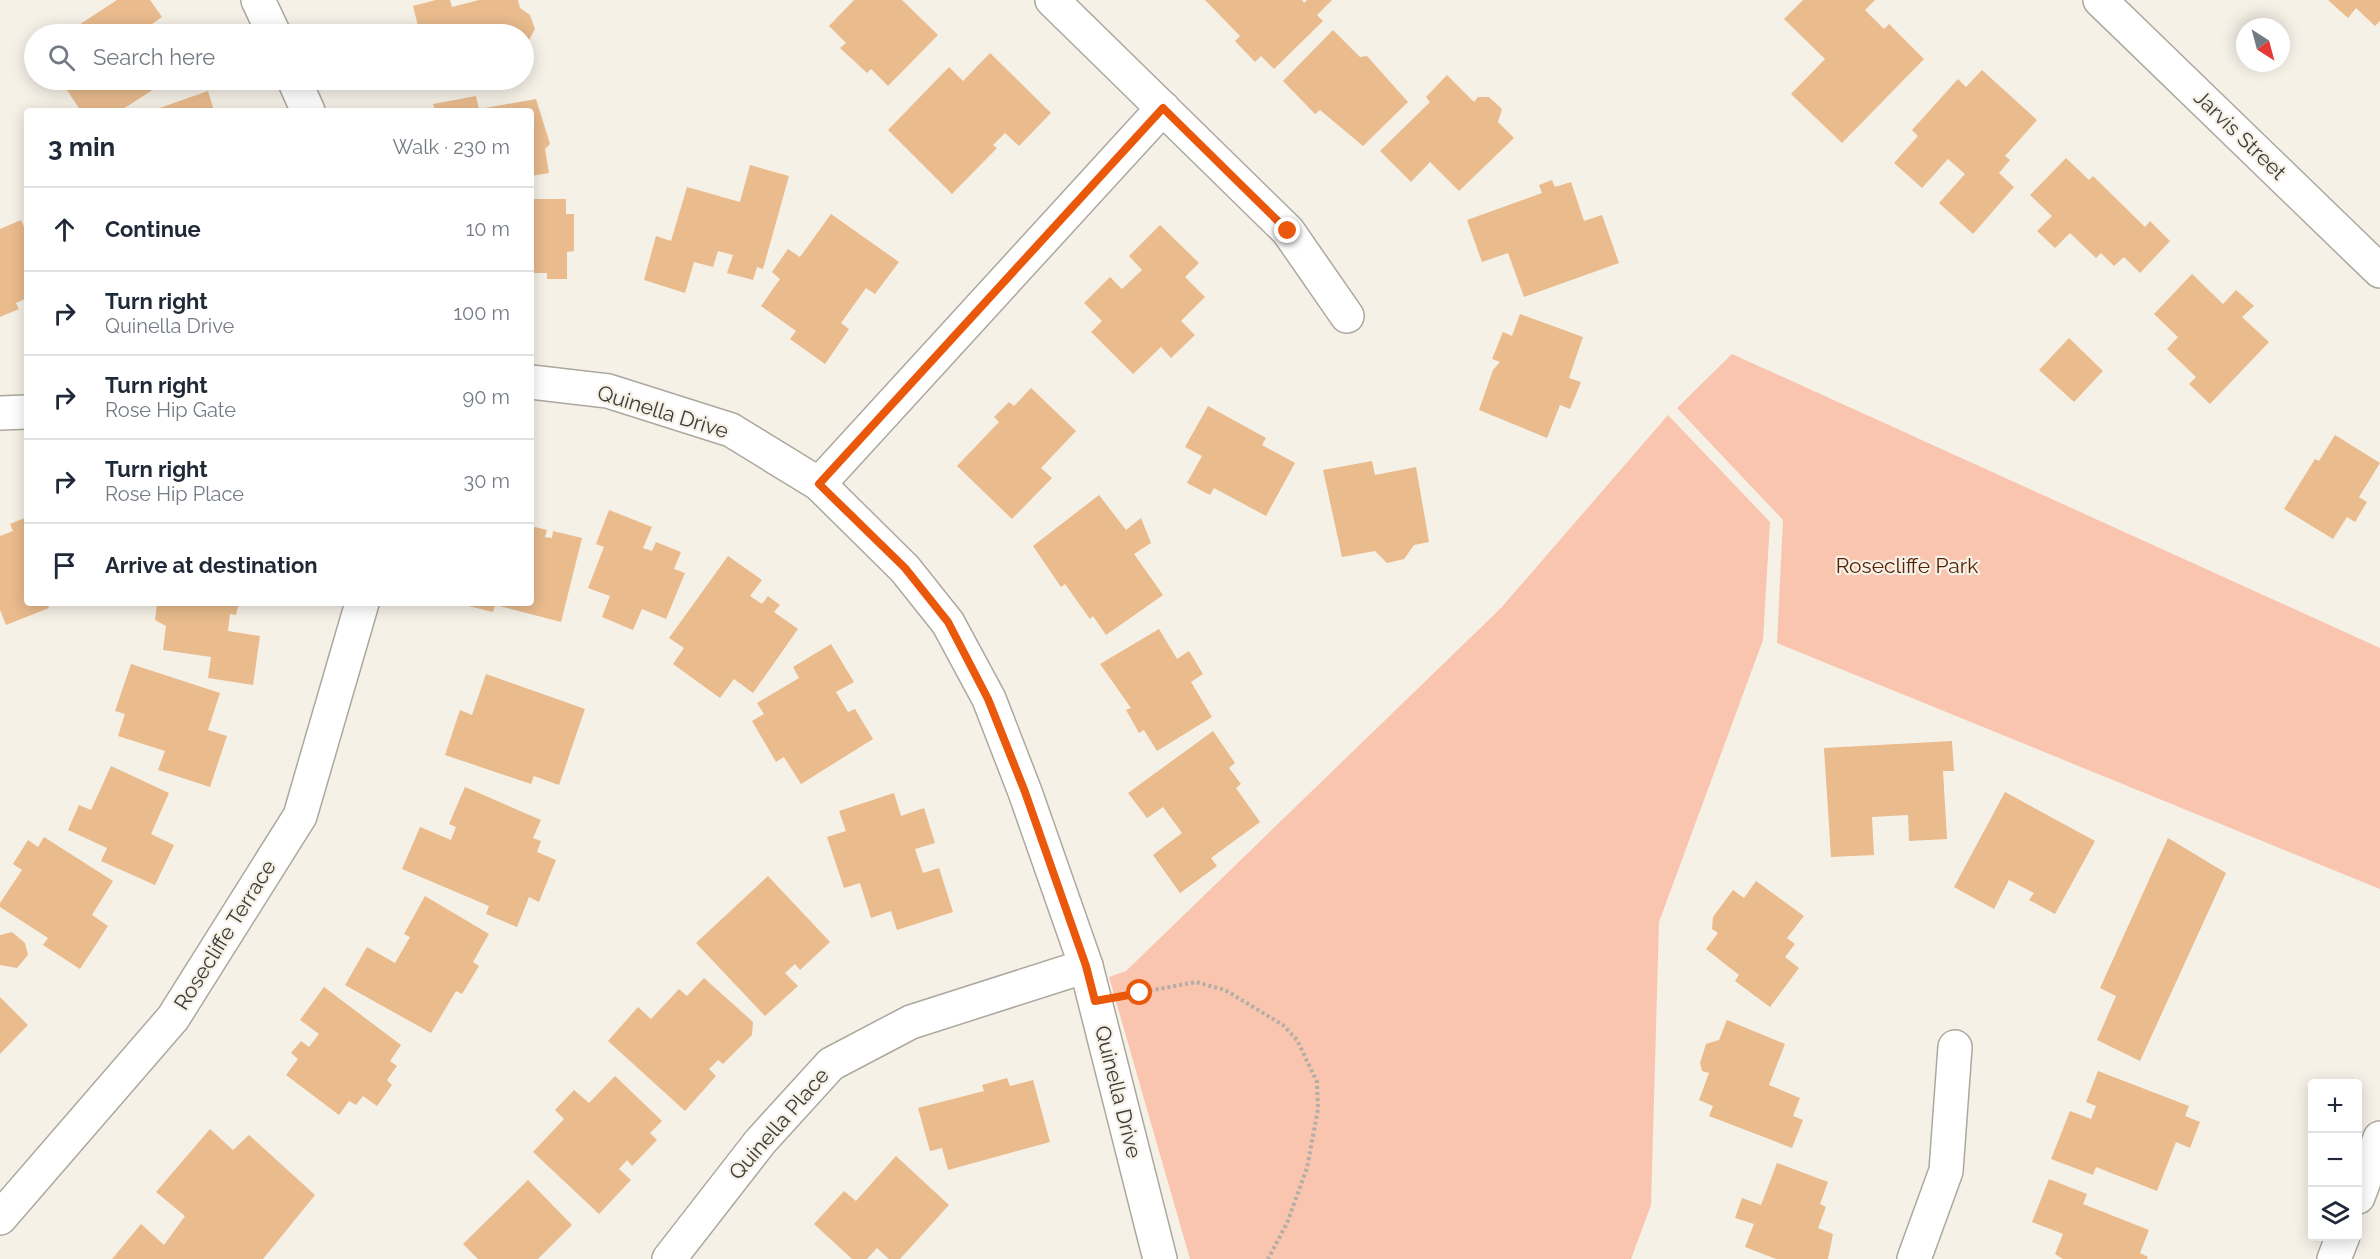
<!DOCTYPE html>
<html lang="en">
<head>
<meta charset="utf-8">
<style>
  body { margin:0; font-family:Raleway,sans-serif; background:#f6f6f7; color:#1f2937 }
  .controls { position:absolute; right:18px; bottom:18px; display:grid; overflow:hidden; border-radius:6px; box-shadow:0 3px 15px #0003 }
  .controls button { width:54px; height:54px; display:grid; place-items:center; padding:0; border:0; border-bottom:2px solid #e0e1e3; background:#fff; color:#1f2937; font:30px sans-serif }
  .compass { position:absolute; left:2236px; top:18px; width:54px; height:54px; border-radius:50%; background:#fff; box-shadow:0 3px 15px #0003; rotate:144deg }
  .stop { position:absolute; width:18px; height:18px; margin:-14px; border:4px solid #ea580c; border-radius:50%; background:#fff }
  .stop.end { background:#ea580c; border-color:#fff; box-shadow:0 2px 6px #0008 }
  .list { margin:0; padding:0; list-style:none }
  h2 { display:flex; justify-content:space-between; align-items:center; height:78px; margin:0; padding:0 24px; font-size:26px }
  h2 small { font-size:20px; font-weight:400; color:#747a83 }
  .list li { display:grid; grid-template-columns:39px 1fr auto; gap:18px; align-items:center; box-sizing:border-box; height:84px; padding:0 24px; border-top:2px solid #e0e1e3 }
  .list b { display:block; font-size:22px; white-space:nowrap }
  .list p { margin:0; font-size:20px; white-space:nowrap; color:#747a83 }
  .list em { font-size:20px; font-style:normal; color:#747a83 }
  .icon { flex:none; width:33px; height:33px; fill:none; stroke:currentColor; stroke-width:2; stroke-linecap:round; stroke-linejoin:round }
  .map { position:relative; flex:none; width:2380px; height:1259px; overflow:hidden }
  .search { position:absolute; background:#fff; box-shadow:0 3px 15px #0003; left:24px; top:24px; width:510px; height:66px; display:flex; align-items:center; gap:15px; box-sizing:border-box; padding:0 21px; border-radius:33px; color:#747a83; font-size:22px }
  .panel { position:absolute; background:#fff; box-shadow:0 3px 15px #0003; left:24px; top:108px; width:510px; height:498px; border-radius:6px }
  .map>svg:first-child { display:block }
  .green { fill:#f9c5ae }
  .building { fill:#e9bb8d }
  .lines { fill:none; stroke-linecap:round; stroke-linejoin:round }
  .street-casing { stroke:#aca89e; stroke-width:36 }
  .secondary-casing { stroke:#aca89e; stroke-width:36 }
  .path { stroke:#b2aea6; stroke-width:4; stroke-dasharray:3 3; stroke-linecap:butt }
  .street { stroke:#fff; stroke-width:33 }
  .secondary { stroke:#fff; stroke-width:33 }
  .route { stroke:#ea580c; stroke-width:8 }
  .labels { text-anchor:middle; stroke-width:4.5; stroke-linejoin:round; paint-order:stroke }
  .street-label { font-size:21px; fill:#3e3c38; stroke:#f6f1e7 }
  .park-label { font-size:21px; fill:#572204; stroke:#f6f1e7 }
</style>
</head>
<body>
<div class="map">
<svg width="2380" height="1259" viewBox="0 0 2380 1259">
  <rect width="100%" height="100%" fill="#f6f1e7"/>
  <path class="green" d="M1732,354L2380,648V889L1777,643L1783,520L1677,408Z
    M1668,415L1770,522L1763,640L1659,922L1651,1205L1631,1259H1190L1109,977L1126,971L1501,608Z"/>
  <path class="building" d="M117,0H150L162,17L142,31L144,34H65Z
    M436,0H450L452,7L479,0H518L520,8L530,15L535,29L529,40L524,42V34H420L413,6Z
    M854,0H902L938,35L888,86L871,69L867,73L840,48L846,43L829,26Z
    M1205,0H1302L1304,3L1307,0H1332L1317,15L1323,21L1274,69L1261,56L1255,62L1235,41L1240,36Z
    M1803,0H1875L1865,10L1884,29L1889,24L1924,59L1842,143L1791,94L1825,59L1784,19Z
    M2328,0H2380V21L2375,26L2356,8L2348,18Z
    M1333,30L1360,57L1367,56L1408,102L1363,146L1320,110L1315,114L1283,81Z
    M990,53L1051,113L1019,146L1005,133L993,145L997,148L952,194L888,130L949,67L963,81Z
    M1982,70L2037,120L2005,156L2010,160L1999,173L2014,187L1973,234L1939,203L1965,174L1948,159L1922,188L1894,163L1918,136L1912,130L1958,79L1966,87Z
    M1447,75L1474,102L1478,97H1489L1502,109L1498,122L1514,138L1459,191L1430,162L1411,182L1380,151L1430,102L1426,97Z
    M60,80H168L120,111H97L95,108L90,111H81Z
    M451,80H468L452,84Z
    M208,91L214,111H151Z
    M476,96L479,109L536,99L550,144L545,149L549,173L531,176V111H435L433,104Z
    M2066,158L2089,180L2093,176L2145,227L2150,221L2170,241L2140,273L2124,257L2114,266L2101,253L2096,258L2070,233L2055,248L2037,231L2052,216L2030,195Z
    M750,165L789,176L763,269L757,267L753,280L727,273L733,255L718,251L713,267L694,262L685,293L644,280L656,236L671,241L687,187L740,202Z
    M1552,180L1555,187L1571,182L1584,221L1602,215L1619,263L1524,297L1508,253L1482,262L1467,220L1542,193L1539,185Z
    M531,199H566V214H574V251L567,252V279H547V273H531Z
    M831,214L899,262L875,294L866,288L841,323L849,329L825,364L790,339L796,331L761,306L780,279L772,272L788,249L800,257Z
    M21,220L27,234V298L16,303L19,309L0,317V229Z
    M1160,225L1199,263L1185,277L1205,297L1181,321L1195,335L1171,358L1161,347L1133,374L1091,332L1102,321L1084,303L1110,277L1122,289L1142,270L1129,256Z
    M2192,274L2223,304L2236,290L2254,306L2242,317L2269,342L2210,404L2189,384L2196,377L2167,349L2178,337L2154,314Z
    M1520,314L1583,337L1569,378L1581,382L1570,409L1560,405L1547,438L1479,410L1493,370L1500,362L1492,359L1503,332L1512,336Z
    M2069,338L2103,371L2074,402L2039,370Z
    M1031,388L1076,431L1041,468L1052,478L1012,519L957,466L999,422L994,417L1009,402L1014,406Z
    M1208,406L1266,438L1262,445L1295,463L1266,516L1214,488L1210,495L1187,483L1202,456L1185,447Z
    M2335,435L2380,463L2359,497L2367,502L2355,522L2347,517L2333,539L2284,509L2315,459L2319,461Z
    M1372,461L1375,475L1416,467L1429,542L1414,545L1404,559L1387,563L1375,551L1342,557L1323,470Z
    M1099,495L1126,530L1141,518L1151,543L1134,554L1163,595L1106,635L1093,616L1090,619L1065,584L1061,587L1033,546Z
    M609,510L652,527L643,548L652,551L656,542L681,552L674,569L685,573L666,619L642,609L633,630L602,617L610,596L588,588L604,547L596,544Z
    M27,517V603H47L49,608L6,625L0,610V536L13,531L10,524Z
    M531,526L547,530L545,537L552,538L553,531L582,538L561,622L495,605L493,612L460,604L531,603Z
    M728,556L762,580L750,596L762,604L768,596L780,605L774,612L798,629L753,693L734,679L720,698L673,664L684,648L669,638Z
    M157,603H239L236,615L230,614L228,631L260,636L253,685L208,678L211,657L163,650L166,626L155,620Z
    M1159,629L1177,659L1189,651L1203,674L1191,682L1212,717L1157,751L1144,730L1139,733L1126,710L1131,708L1100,664Z
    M831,644L854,682L836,692L848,712L855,709L873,739L801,784L784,757L776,762L752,721L764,714L757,703L799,678L793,667Z
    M131,664L220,693L208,730L227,736L210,787L158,770L165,751L118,736L125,714L115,711Z
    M486,674L585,709L559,785L534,776L531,784L445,755L460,710L472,715Z
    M1213,731L1235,763L1229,768L1241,784L1236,788L1260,822L1211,858L1217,866L1180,893L1153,855L1182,833L1163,807L1147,818L1128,793Z
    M1952,741L1954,771H1943L1947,839L1909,841L1908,815L1872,817L1874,855L1831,857L1824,748Z
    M111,766L169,793L151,834L174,845L155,885L101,861L107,848L68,830L79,805L91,810Z
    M465,787L541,820L533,838L541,841L537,852L556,860L539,902L529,897L517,927L486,914L489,906L402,869L420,827L451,840L456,827L449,824Z
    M2005,792L2095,841L2055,914L2029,900L2034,893L2009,880L1994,909L1954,887Z
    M894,793L901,816L924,808L935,843L915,849L923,873L939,868L953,912L897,930L891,911L871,918L860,883L844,888L827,837L846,831L839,811Z
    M44,837L113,881L92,915L108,926L80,969L43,945L48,938L0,907V903L22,870L13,864L28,840L38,847Z
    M2168,838L2226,873L2140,1061L2097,1040L2116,996L2100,988Z
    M768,876L830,942L800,970L795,964L785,973L798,986L765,1016L696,943Z
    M1756,881L1804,916L1787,938L1795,944L1785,957L1799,968L1770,1007L1735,981L1739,975L1706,949L1718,933L1712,929L1713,917L1733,890L1744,898Z
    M425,896L489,934L473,962L479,966L462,994L456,991L431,1033L345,985L367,947L395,963L410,937L404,934Z
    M12,932L25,943L28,955L17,968L0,965V935Z
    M704,978L753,1022L752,1035L723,1064L718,1060L709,1069L716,1076L685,1111L608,1041L638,1007L651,1019L679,989L687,996Z
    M324,987L401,1045L390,1061L397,1066L387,1080L392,1085L377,1106L363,1096L356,1105L349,1101L339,1115L286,1075L298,1059L291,1053L301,1041L309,1047L319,1034L300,1020Z
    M0,997L28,1025L0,1054Z
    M1727,1020L1785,1044L1769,1085L1800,1098L1793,1116L1803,1120L1792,1148L1709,1116L1713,1106L1699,1100L1709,1073L1702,1071L1700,1063L1706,1044L1719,1040Z
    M2098,1071L2189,1106L2185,1116L2200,1122L2190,1148L2176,1142L2157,1191L2096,1167L2093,1175L2051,1159L2070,1111L2091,1119L2096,1106L2086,1102Z
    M615,1076L662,1121L650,1133L657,1140L632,1166L627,1160L619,1169L631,1180L599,1214L533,1152L564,1119L555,1110L574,1090L589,1103Z
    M1007,1078L1010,1086L1033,1080L1050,1142L948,1170L942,1148L930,1151L918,1108L984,1091L982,1085Z
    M210,1129L233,1150L249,1135L315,1195L263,1259H112L141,1224L164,1245L185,1216L156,1192Z
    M896,1156L949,1205L900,1259H889L877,1248L867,1259H852L814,1224L844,1191L856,1201Z
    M1777,1163L1828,1182L1820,1204L1826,1207L1818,1228L1833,1234L1828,1259H1776L1745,1247L1754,1224L1735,1218L1742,1198L1761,1205Z
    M2049,1179L2087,1194L2083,1204L2149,1230L2140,1253L2148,1257L2147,1259H2063L2055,1254L2063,1234L2032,1222Z
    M528,1180L572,1225L538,1259H478L463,1244Z"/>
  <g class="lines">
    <defs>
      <path id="street" d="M1052,0L1288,231L1347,316
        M2100,0L2380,271
        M0,413L27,412
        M819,484L1163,108
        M669,1259L760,1142L831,1064L911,1022L1086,966
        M1914,1259L1946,1171L1955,1047"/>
      <path id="secondary" d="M258,0L274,34
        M294,80L308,111
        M531,382L608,391L731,430L819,484L905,569L948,623L989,699L1025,792L1086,966L1160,1259
        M2358,1197L2380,1138
        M0,1218L173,1018L300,816L362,603
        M2334,1259L2343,1236"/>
    </defs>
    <use href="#street" class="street-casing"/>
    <use href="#secondary" class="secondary-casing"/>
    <path class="path" d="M1132,994L1196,982L1225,990L1283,1025L1297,1040L1317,1082L1318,1109L1307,1168L1287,1223L1268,1259"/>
    <use href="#street" class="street"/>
    <use href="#secondary" class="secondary"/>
  </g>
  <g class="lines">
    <path class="route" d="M1140,993L1095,1001L1086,966L1025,792L988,699L948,622L905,568L819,484L1163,108L1288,231"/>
  </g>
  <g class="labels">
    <g class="street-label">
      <text transform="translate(2240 135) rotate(44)" y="7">Jarvis Street</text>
      <text transform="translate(663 412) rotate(17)" y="7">Quinella Drive</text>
      <text transform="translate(225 935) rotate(-58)" y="7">Rosecliffe Terrace</text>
      <text transform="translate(1118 1092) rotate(76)" y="7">Quinella Drive</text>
      <text transform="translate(779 1124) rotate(-49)" y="7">Quinella Place</text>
    </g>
    <g class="park-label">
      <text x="1907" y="573">Rosecliffe Park</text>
    </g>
  </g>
</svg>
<div class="controls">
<button>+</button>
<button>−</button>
<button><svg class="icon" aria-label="layers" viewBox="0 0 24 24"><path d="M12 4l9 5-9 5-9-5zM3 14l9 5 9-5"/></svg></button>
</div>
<svg class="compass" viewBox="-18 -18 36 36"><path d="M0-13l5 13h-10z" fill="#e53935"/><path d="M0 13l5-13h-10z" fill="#747a83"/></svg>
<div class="stop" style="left:1140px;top:993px"></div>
<div class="stop end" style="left:1288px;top:231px"></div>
<div class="search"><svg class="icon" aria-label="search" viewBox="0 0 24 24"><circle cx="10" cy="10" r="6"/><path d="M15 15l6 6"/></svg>Search here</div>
<section class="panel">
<h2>3 min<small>Walk · 230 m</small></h2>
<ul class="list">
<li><svg class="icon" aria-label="ahead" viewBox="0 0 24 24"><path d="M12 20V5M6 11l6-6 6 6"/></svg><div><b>Continue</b></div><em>10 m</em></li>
<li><svg class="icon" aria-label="right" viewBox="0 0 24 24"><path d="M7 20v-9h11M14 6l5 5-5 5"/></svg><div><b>Turn right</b><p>Quinella Drive</p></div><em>100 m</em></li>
<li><svg class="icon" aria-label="right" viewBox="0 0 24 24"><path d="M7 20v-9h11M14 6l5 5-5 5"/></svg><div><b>Turn right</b><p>Rose Hip Gate</p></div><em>90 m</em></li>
<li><svg class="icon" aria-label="right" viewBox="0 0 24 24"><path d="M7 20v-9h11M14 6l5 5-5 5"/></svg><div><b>Turn right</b><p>Rose Hip Place</p></div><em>30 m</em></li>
<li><svg class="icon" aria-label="arrive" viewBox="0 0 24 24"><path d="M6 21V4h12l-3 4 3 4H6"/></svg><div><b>Arrive at destination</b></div></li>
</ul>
</section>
</div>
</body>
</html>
